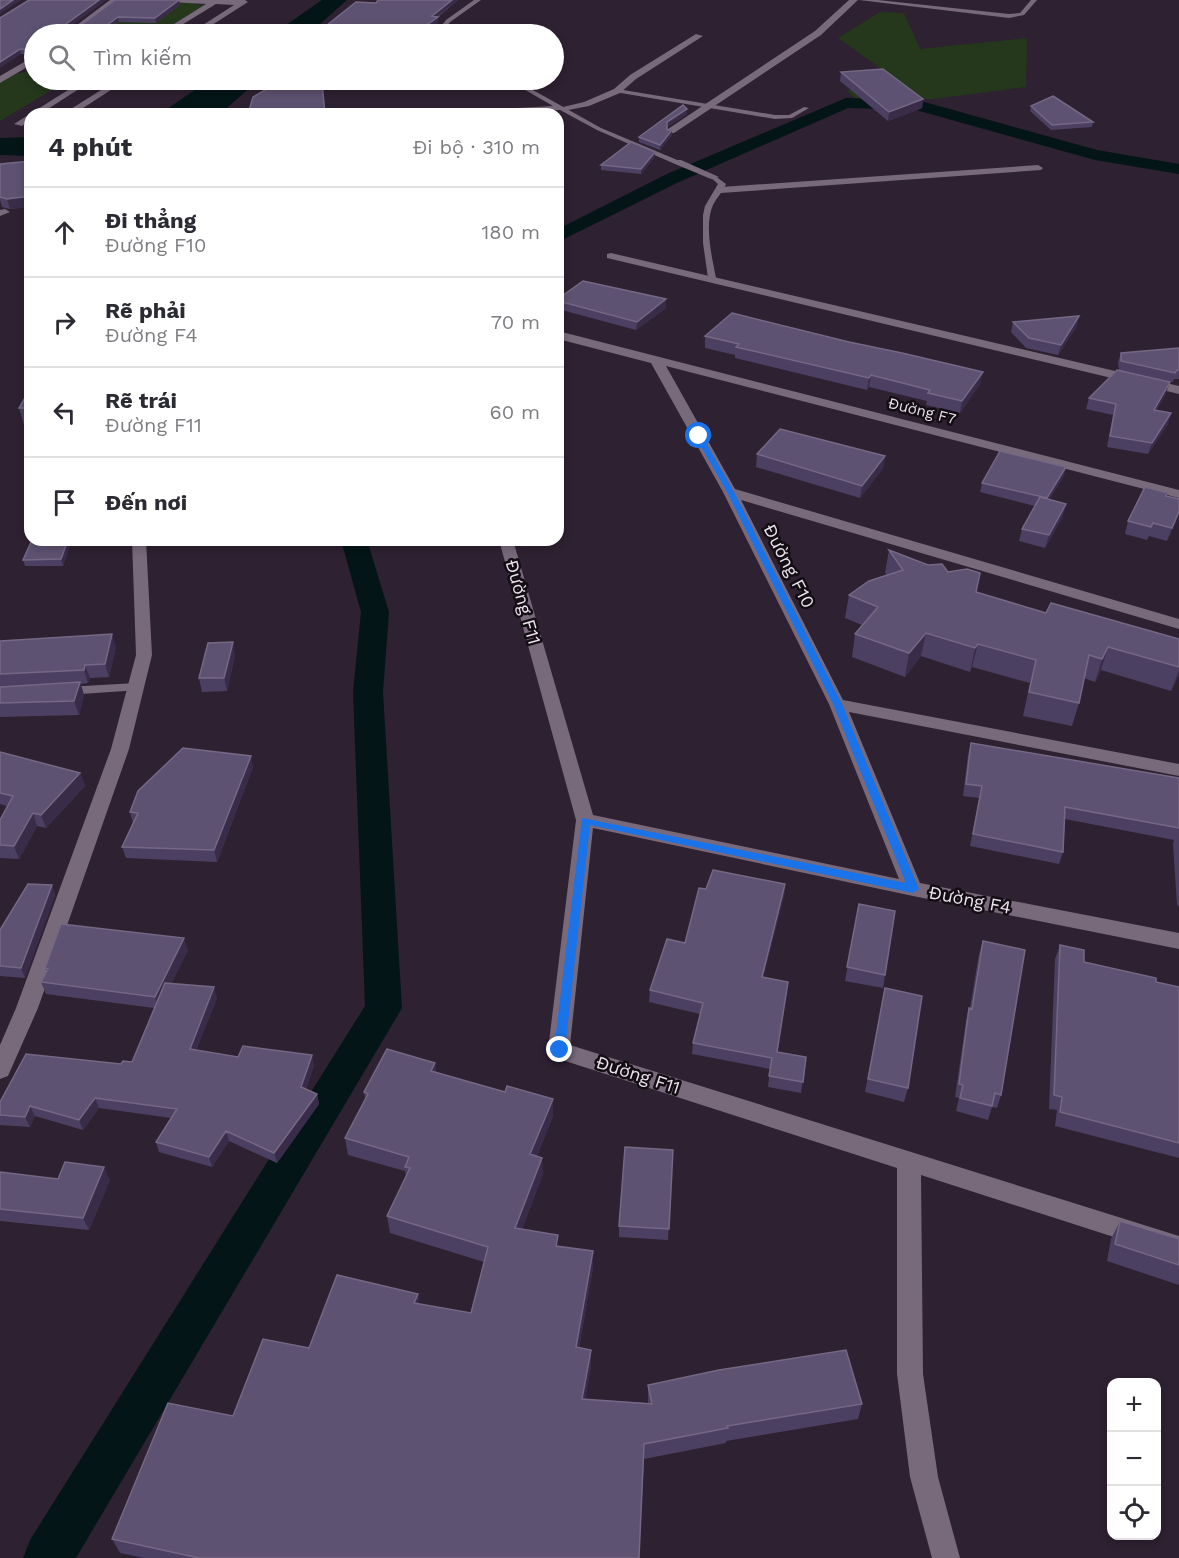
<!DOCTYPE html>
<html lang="vi">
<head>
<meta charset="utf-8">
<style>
  body { margin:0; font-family:"Work Sans",sans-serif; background:#f2f2f3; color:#2b2b33 }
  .controls { position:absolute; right:18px; bottom:18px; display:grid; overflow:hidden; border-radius:12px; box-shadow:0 3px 9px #0003 }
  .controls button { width:54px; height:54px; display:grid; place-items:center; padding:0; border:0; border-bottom:2px solid #e1e1e2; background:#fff; color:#2b2b33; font:30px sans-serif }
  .stop { position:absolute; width:18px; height:18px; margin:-14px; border:4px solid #1a73e8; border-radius:50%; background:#fff }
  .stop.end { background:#1a73e8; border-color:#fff; box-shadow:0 2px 6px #0008 }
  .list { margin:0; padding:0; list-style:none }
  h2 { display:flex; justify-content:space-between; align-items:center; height:78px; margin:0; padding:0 24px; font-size:26px }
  h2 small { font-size:20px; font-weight:400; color:#7c7c81 }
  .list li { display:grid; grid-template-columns:39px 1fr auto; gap:18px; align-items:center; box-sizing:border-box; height:90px; padding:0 24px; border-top:2px solid #e1e1e2 }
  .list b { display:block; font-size:22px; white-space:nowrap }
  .list p { margin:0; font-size:20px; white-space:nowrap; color:#7c7c81 }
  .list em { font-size:20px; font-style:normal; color:#7c7c81 }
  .icon { flex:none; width:33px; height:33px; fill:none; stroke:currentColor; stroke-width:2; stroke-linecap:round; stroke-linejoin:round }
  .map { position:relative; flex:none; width:1179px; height:1558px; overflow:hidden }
  .search { position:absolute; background:#fff; box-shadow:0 3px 9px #0003; left:24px; top:24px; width:540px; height:66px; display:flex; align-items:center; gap:15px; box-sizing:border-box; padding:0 21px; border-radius:33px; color:#7c7c81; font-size:22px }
  .panel { position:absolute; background:#fff; box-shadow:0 3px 9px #0003; left:24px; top:108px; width:540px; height:438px; border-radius:18px }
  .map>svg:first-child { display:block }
  .green { fill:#25381c }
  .water { fill:#041517 }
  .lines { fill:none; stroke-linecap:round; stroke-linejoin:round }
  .canal { fill:#041517; fill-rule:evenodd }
  .lane { fill:#78697b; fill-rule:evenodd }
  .street { fill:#78697b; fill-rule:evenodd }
  .wall { fill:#4c4062 }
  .shaded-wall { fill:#392c48 }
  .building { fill:#5d5271; stroke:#746885; stroke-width:1.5 }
  .route { fill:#1a73e8 }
  .labels { text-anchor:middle; stroke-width:5; stroke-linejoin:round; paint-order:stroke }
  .far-street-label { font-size:15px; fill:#ece3ed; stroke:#130d14 }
  .street-label { font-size:18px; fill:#ece3ed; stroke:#130d14 }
</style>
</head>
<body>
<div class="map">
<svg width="1179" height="1558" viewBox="0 0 1179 1558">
  <rect width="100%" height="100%" fill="#2e2131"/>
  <path class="green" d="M116,1L189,2L204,6L157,34H72Z
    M880,12L904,13L920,49L1027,38L1026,87L934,99H856L846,90L903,84L838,38Z
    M34,70V80H68L0,121V82L16,74Z"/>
  <path class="water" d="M322,0H347L309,34H273Z
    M209,80H259L220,114H160Z
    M30,137V156L0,155V138Z"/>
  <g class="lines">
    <path class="canal" d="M846,98L917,100L1097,150L1179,164V174L1095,160L916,110L848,108L679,182L558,242V229L667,174Z
      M341,540H367L389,612L383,692L402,1008L76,1558H23L30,1540L365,1006L353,692L361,612Z"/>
    <path class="lane" d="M474,0H481L450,22L441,34H435L446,20Z
      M859,0H878L1009,14L1020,13L1031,0H1037L1024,15L1009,18Z
      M508,80H515L601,128L682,162L675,164L597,130L560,110L515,111L517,108L553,106Z
      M617,89L775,115H789L804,107L809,108L792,118L775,119L615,92Z
      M714,175L726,184C723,192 717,197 713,205C704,225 712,257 716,278L712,281L708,278L703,243V215L705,206L718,184L710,177Z
      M136,683L140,684L142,687L140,690L66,695L60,691L66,687Z"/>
    <path class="street" d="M110,0H119L73,34H65Z
      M166,0H245L248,2L198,34H189L234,5L216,4L167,34H158L206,4L170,2Z
      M849,0H858L821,35L674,133H668V129L815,31Z
      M696,34L703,36L636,79L620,93L589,106L563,111L559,108L584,102L614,89L630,75Z
      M31,58H34V63L0,83V76Z
      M84,80H93L40,114H30V120L22,126L14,124Z
      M117,80H126L74,114H63Z
      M675,160H681L719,177L711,179L675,164Z
      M1038,165L1043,168L1041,170L721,193L716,190L721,187Z
      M5,209L10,212L0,216V210Z
      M611,253L1179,386V394L607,258V254Z
      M558,331L1179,490V498L666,366L735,489L1179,619V629L741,500L843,700L1179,764V776L849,712L920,883L1179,933V949L913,896L593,828L570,1045L1179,1236V1258L921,1175L923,1374L938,1477L960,1558H932L910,1477L897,1374V1168L559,1059L551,1056L548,1050L576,820L499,540H513L593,815L899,879L829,704L723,492L651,363L558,339Z
      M132,540H146L152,655L129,749L38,1008L8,1076L0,1079V1045L16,1008L111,749L136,655Z"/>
  </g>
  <path class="wall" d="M115,0H179L180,5L156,23L119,22L103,34H34V55L21,54L0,18L66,31H73Z
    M458,0L438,17V22L422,34H321V30L376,3Z
    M841,72L923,99L922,108L888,121L840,81Z
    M1031,106L1093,122L1092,127L1051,130L1030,111Z
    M687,109V114L667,127V130H672V135L660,150L639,142V137Z
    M655,152L654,158L641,174L601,170V165Z
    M30,161V207L10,209L2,207L0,200V164Z
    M558,299H666V308L636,330L558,309Z
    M1013,322L1077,326L1058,355L1026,348L1011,332Z
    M705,336L980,384L960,413L926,405L927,401L869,387L867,390L735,358V355L705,348Z
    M1179,348V379H1174L1173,382L1119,370L1118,362L1121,353Z
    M30,389V425H24L19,408Z
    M1166,393L1156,411L1168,424L1148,454L1107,447L1113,415L1086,409L1089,398Z
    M757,454L885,456L883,468L860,498L756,467Z
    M1064,476L1049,500L1063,517L1045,548L1019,541L1022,529L1035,506L980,492L982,483Z
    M1168,493L1167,496L1179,499V515L1167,541L1149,536L1147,540L1125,534L1128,521Z
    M32,540H72L63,566H25L23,560Z
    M889,550L928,565L948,572L976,592L1046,613L1179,639V675L1171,691L1101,670L1095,682L1084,678L1079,703L1072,726L1023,716L1030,683L972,667L970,672L921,656L905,677L852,657L855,634L862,625L845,618L849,595L887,575L885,573Z
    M0,641L116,647L109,677L90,678L88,683L81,684L84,695L79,715L0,717Z
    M235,655L227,691L202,692L199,678Z
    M971,743L1179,778V906L1177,905L1173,844L1174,840L1065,819L1063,852L1059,864L970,846L979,798L963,796L968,755Z
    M0,752L80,773L85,786L46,828L37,826L19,859L0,858V820L7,806L0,804Z
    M253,767L217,862L126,858L122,847L133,823L130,812Z
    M785,884L784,896L763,977L777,1052L806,1057L801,1093L768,1087L770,1069L692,1054L693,1043L700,1014L649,1002L650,990L685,943L706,889Z
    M52,885L55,895L25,978L0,976V930Z
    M859,904L885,975L883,988L845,981Z
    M983,941L1001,1095L997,1108L992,1107L988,1120L956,1111L959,1098L955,1097L966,1021L969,1008H970L979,954Z
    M1060,945L1084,962L1156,982L1179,987V1158L1055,1126L1057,1110L1049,1109L1055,959Z
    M188,950L171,984L217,998L196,1050L238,1057L314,1065L306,1089L317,1094L319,1104L277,1163L229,1141L212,1167L159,1152L156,1142L171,1118L99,1108L83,1130L35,1116L30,1127L0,1125V1102L132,1062L154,1008L46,994L41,982L47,972L45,968Z
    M885,988L908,1088L904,1102L865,1092Z
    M435,1063L436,1072L505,1092L553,1099V1116L537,1156L543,1174L522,1229L558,1246L593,1251V1268L579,1348L591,1366L585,1399L648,1403V1385L862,1404L858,1419L726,1441V1443L644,1459L639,1558H144L120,1553L112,1539L233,1416L309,1348L418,1294L419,1304L471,1313L484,1262L390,1233L387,1216L406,1176L405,1171L348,1155L345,1138L365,1099L364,1092Z
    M673,1150L668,1240L619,1237V1226Z
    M0,1172L58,1179L110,1180L89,1230L0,1221Z
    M1120,1221L1179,1239V1285L1107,1261L1111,1239Z"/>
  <path class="shaded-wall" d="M13,0H21L0,14V9Z
    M99,0H106L64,32L62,30V27Z
    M179,0L180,5L156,23L155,18Z
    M452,0H458L435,18L438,17V22L422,34H414L432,16Z
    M118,17L119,22L103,34H95Z
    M20,49L21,54L0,68V62Z
    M923,99L922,108L888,121L889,112Z
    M687,109V114L667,127V122Z
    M672,130V135L660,150V145Z
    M655,152L654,158L641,174V169Z
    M30,196V207L10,209L7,199Z
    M666,299V308L636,330L637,322Z
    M1079,316L1077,326L1058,355L1061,345Z
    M983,372L980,384L960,413L962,401Z
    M871,375L869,387L867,390L869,378Z
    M1170,382L1166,393L1150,421L1154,410Z
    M1171,413L1168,424L1148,454L1152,443Z
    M885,456L883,468L860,498L862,486Z
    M1066,467L1064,476L1044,508L1047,498Z
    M1066,504L1063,517L1045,548L1049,535Z
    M1179,511V515L1167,541L1172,528Z
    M68,540H72L63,566L61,559Z
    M926,633L921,656L905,677L909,653Z
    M112,634L116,647L109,677L105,664Z
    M233,642L235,655L227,691L224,678Z
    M978,644L972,667L970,672L975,648Z
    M1108,647L1101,670L1095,682L1102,659Z
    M85,665L90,678L88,683L84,670Z
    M1179,670V675L1171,691Z
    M80,682L84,695L79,715L74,701Z
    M251,756L253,767L217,862L214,850Z
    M80,773L85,786L46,828L41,815Z
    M33,813L37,826L19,859L14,846Z
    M785,884L784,896L760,989L762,977Z
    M52,885L55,895L25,978L21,968Z
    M184,938L188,950L159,1009L155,997Z
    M214,987L217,998L193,1059L190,1049Z
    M312,1055L314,1065L303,1097L301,1087Z
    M435,1063L437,1080L431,1071Z
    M317,1094L319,1104L277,1163L274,1153Z
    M95,1098L99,1108L83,1130L79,1120Z
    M553,1099V1116L531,1171L530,1154Z
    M30,1106L35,1116L30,1127L25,1117Z
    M226,1131L229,1141L212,1167L209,1157Z
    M542,1158L543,1174L516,1245L515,1228Z
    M104,1167L110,1180L89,1230L83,1218Z
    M593,1251V1268L576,1363V1347Z
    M418,1294L420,1310L414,1303Z
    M591,1350V1366L583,1414L582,1399Z"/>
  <path class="building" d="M0,0H13L0,9Z
    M29,0H99L62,27V30L73,31L115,0H179L155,18L118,17L95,34H34V50L20,49L0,62V18Z
    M378,0H452L432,16L438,17L414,34H370L321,30L356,2L376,3Z
    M883,69L923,99L889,112L841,72Z
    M283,80H313L322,83L325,114H248L253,97Z
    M1053,96L1093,122L1052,125L1031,106Z
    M683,105L687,109L667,122V130H672L660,145L639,137Z
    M631,142L655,152L641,169L601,165Z
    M30,161V196L7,199L0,197V164Z
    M583,281L666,299L637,322L558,301V299Z
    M732,313L849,342L902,353L983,372L962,401L928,393L930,390L871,375L869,378L736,347L739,344L705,336Z
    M1079,316L1061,345L1029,338L1013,322Z
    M1179,348V370H1177L1175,373L1121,361V353Z
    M1117,370L1170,382L1154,410L1171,413L1152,443L1110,436L1116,404L1089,398Z
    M30,389V408H19Z
    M780,429L885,456L862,486L757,454Z
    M1000,451L1066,467L1047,498L982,483Z
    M1145,487L1168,493L1166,496L1179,499V511L1172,528L1153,523L1151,527L1128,521Z
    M1040,497L1066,504L1049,535L1022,529Z
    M32,540H68L61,559L23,560Z
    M889,550L928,565L942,564L948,572L967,569L980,573L976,592L1046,613L1051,603L1179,639V667L1108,647L1102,659L1089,655L1079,703L1029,692L1036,660L978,644L975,648L926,633L909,653L855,634L878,607L849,595L869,581L903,570Z
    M112,634L105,664L85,665L84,670L0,674V641Z
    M233,642L224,678H199L208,643Z
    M80,682L74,701L0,703V687Z
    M971,743L1179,778V828L1065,807L1063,852L973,834L982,786L966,784Z
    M183,748L251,756L214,850L122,847L138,813L130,812L138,791Z
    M0,752L80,773L41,815L33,813L14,846L0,845V820L13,796L0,793Z
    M713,870L785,884L762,977L788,982L777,1052L806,1057L803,1082L769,1076L772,1058L693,1043L703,1003L650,990L667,939L685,943L699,888L706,889Z
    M28,884L52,885L21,968L0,966V930Z
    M859,904L895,911L885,975L847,967Z
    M61,924L184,938L155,997L41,982L48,969L45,968Z
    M983,941L1025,950L1001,1095L995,1093L992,1106L960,1098L963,1085L959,1084L969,1008L972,1009Z
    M1060,945L1084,950V962L1156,978V982L1179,987V1143L1060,1112L1062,1097L1054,1095Z
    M165,983L214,987L190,1049L238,1057L243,1046L312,1055L301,1087L317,1094L274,1153L226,1131L209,1157L156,1142L177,1109L95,1098L79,1120L30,1106L25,1117L0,1115V1102L26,1054L121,1064L123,1061L132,1062Z
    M885,988L922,996L908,1088L868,1079Z
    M387,1049L435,1063L431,1071L505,1092L507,1086L553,1099L530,1154L542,1158L515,1228L558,1235L556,1246L593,1251L576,1347L591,1350L582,1399L652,1404L648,1385L719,1370L846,1350L862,1404L727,1426L728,1428L644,1444L639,1558H199L112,1539L168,1403L233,1416L263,1339L309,1348L337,1275L418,1294L414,1303L471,1313L488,1247L387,1216L410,1168L405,1167L409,1157L345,1138L368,1094L364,1092Z
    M625,1147L673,1150L669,1229L619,1226Z
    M65,1162L104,1167L83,1218L0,1209V1172L58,1179Z
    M1120,1221L1179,1239V1265L1115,1244Z"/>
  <path class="route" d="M699,434L702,436L734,492L842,704L919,889L913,893L590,825L565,1050L560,1054L554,1050L582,818L906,883L833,704L727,492L695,436Z"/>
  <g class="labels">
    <g class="far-street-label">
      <text transform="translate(922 411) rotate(14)" y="5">Đường F7</text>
    </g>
    <g class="street-label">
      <text transform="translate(789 566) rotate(63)" y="6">Đường F10</text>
      <text transform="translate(523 602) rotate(74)" y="6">Đường F11</text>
      <text transform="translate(970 900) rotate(11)" y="6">Đường F4</text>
      <text transform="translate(638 1075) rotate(18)" y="6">Đường F11</text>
    </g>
  </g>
</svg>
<div class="controls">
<button>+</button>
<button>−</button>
<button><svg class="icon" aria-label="locate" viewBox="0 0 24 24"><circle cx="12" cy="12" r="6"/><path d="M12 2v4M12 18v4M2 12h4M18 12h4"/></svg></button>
</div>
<div class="stop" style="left:699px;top:436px"></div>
<div class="stop end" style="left:560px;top:1050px"></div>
<div class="search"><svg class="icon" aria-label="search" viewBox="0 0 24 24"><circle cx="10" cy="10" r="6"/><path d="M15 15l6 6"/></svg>Tìm kiếm</div>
<section class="panel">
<h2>4 phút<small>Đi bộ · 310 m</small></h2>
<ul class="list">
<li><svg class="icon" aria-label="ahead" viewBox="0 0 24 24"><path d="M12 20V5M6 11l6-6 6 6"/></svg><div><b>Đi thẳng</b><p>Đường F10</p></div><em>180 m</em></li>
<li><svg class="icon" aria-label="right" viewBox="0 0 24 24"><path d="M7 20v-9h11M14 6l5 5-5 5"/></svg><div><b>Rẽ phải</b><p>Đường F4</p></div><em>70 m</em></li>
<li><svg class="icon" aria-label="left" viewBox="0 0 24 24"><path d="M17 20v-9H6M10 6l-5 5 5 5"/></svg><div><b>Rẽ trái</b><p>Đường F11</p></div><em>60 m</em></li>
<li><svg class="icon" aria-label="arrive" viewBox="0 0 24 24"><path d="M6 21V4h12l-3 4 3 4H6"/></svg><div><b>Đến nơi</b></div></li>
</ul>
</section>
</div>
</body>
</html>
